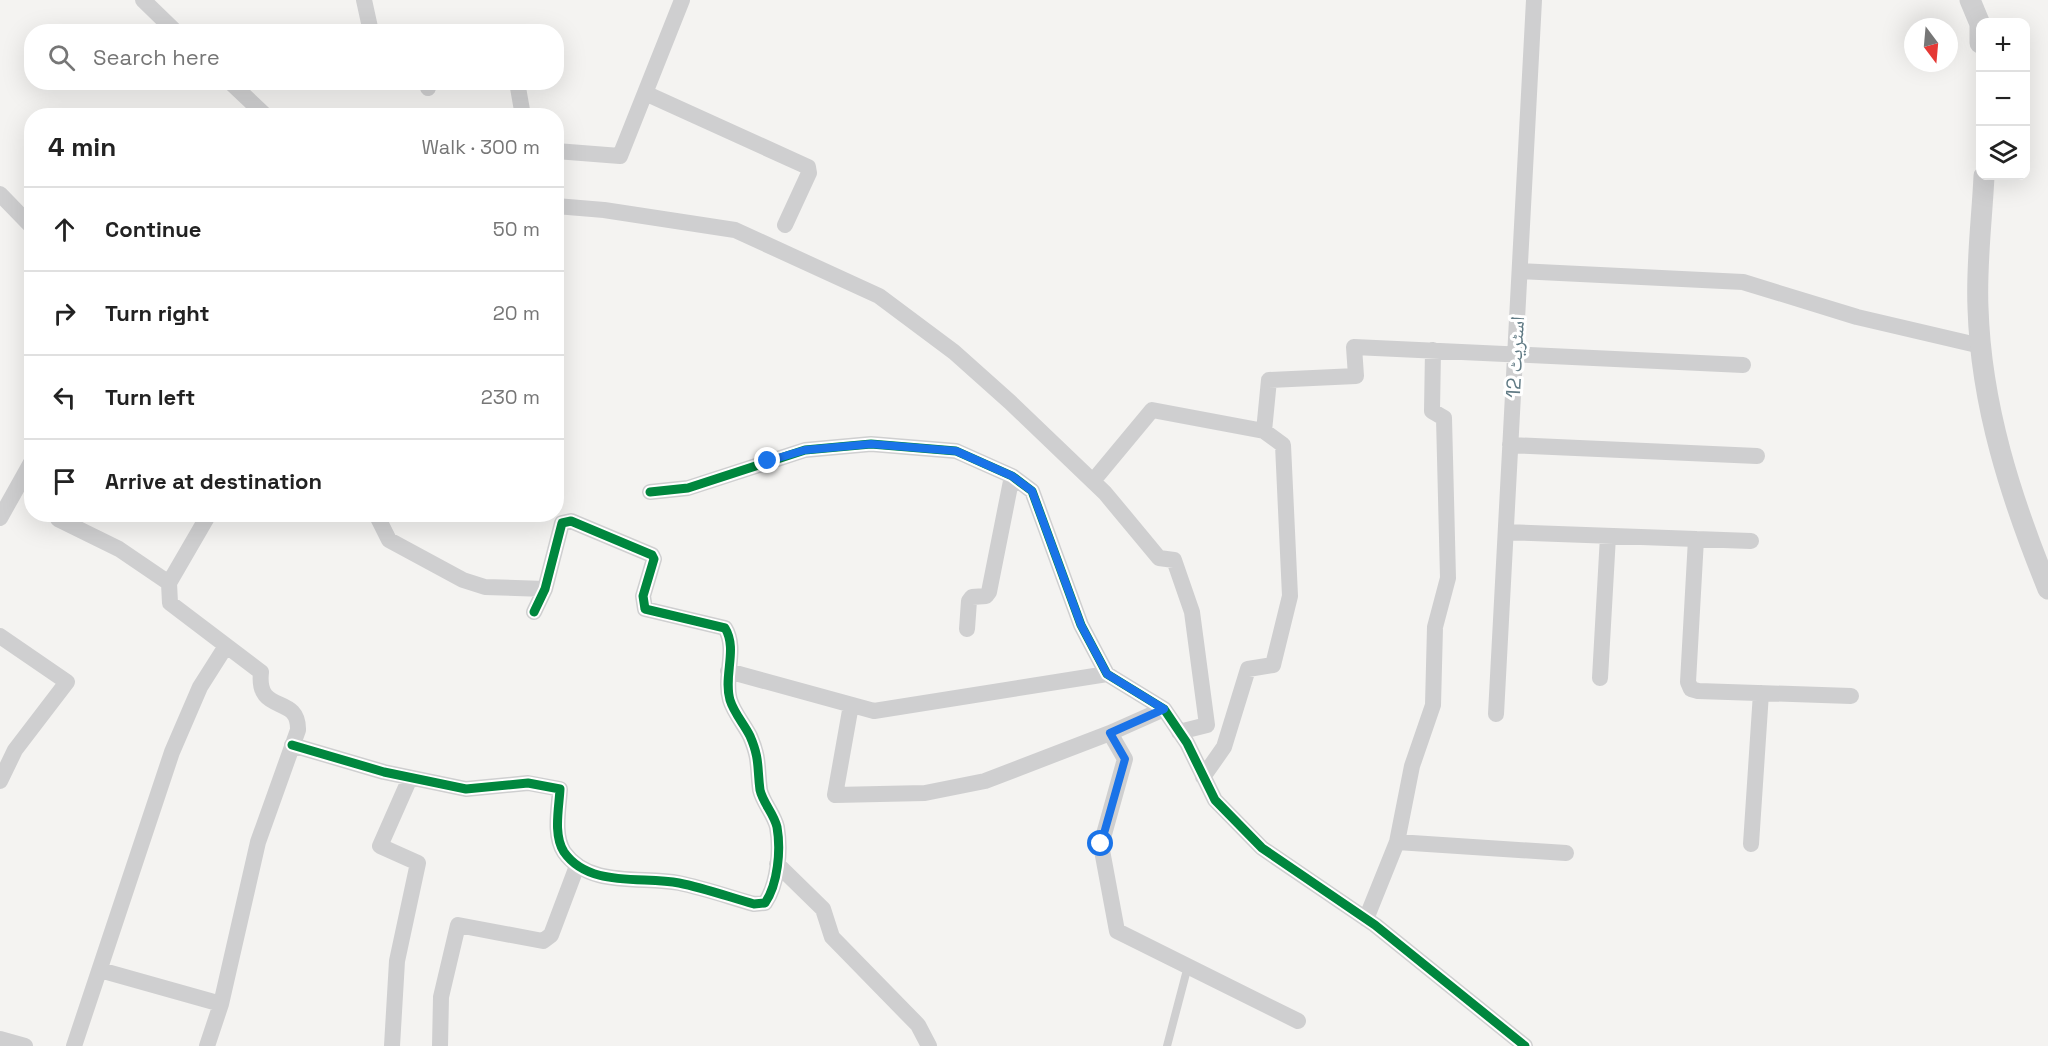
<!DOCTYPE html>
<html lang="en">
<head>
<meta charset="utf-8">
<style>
  body { margin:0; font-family:"Space Grotesk","Noto Naskh Arabic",sans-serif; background:#f6f6f6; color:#222 }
  .controls { position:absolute; right:18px; top:18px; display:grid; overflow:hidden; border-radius:12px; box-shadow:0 6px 24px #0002 }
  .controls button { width:54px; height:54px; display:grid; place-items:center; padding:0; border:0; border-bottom:2px solid #e0e0e0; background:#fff; color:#222; font:30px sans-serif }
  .compass { position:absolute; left:1904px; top:18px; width:54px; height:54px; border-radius:50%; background:#fff; box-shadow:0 6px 24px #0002; rotate:164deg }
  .stop { position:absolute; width:18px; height:18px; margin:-14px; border:4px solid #1a73e8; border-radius:50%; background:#fff }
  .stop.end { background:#1a73e8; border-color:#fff; box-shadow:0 2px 6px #0008 }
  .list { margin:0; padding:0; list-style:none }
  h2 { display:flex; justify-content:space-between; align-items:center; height:78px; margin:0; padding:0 24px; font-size:26px }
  h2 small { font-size:20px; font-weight:400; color:#767676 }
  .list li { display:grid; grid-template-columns:39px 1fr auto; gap:18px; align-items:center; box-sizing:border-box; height:84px; padding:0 24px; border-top:2px solid #e0e0e0 }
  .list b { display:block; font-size:22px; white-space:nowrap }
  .list em { font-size:20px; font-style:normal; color:#767676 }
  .icon { flex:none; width:33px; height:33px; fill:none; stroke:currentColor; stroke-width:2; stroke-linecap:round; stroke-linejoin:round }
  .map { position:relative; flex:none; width:2048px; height:1046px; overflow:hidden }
  .search { position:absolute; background:#fff; box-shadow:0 6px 24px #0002; left:24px; top:24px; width:540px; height:66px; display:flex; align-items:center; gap:15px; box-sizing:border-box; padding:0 21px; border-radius:24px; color:#767676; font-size:22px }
  .panel { position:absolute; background:#fff; box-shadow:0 6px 24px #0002; left:24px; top:108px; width:540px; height:414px; border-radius:24px }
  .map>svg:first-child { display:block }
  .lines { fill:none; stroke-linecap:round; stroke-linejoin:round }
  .service { stroke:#cfcfd0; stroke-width:8 }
  .minor { stroke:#cfcfd0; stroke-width:16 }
  .tertiary { stroke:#cfcfd0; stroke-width:21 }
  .cycleway-casing { stroke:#fff; stroke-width:13 }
  .cycleway { stroke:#00873e; stroke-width:9 }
  .route { stroke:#1a73e8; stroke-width:8 }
  .labels { text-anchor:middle; stroke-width:6; stroke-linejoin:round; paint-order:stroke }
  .street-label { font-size:20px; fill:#607a84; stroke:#fff }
</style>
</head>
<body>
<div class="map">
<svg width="2048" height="1046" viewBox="0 0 2048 1046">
  <rect width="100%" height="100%" fill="#f4f3f1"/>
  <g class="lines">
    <path class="service" d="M1167,1046L1188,966"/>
    <path class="minor" d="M143,0L176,32
      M364,0L371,32
      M230,82L266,116
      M427,82L428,88
      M517,82L523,116
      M645,93L808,167L809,173L785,225
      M556,151L620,156L682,0
      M0,194L32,227
      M556,206L604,210L735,230L879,296L954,352L1010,402L1105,493L1159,558L1174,560L1192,612L1207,725L1179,732
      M1520,271L1743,282L1857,317L1981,346
      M1510,445L1757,456
      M1093,481L1152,410L1264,431L1269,380L1356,376L1354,347L1743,365
      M650,492L688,488L805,450L871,444L956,451L1012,476L1032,491L1081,625L1107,674L1164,709L1187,743L1215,800L1262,848L1375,925L1525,1046
      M376,514L389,540L463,580L485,587L545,589
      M0,518L32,461
      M58,519L119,549L169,583
      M1506,532L1751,541
      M1696,539L1688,682L1691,689L1698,691L1851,696
      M967,629L969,601L972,597L986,596L989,592L1012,476
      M0,636L67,682L15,750L0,781
      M728,671L874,711L1107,674
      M1600,678L1608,536
      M851,705L835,795L925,793L985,781L1110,733
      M1164,709L1110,733L1125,759L1101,845L1117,931L1298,1021
      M1496,714L1534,0
      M292,745L384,772L466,789L528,783L560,789C559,808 553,835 564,852C589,888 642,876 679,883C704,888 729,897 754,904L765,903C778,884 781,850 777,827C774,814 763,803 760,790C757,767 760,759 750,736C744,724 734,713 730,700C723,676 738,649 725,628L645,609L643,596L654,559L652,555L571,521L562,523L545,589L534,612
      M1203,777L1224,747L1248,669L1273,665L1290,596L1283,445L1264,431
      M1397,842L1566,853
      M1751,844L1761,693
      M777,864L823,909L832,937L918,1025L929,1046
      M1366,919L1397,842L1412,766L1433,705L1435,627L1448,578L1444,418L1432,411L1433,350
      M100,970L221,1004
      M0,1039L25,1046
      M74,1046L172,752L200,687L226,646
      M207,1046L221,1004L258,842L298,730C299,693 256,716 261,672L170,603L169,583L209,514
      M392,1046L397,961L418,863L380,846L410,778
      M440,1046L441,997L458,925L543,941L551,935L577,866"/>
    <path class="tertiary" d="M1970,0L1980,24V43
      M1984,176C1982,219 1976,264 1978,308C1981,406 2011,498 2048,589"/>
    <defs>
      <path id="cycleway" d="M650,492L688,488L805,450L871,444L956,451L1012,476L1032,491L1081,625L1107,674L1164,709L1187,743L1215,800L1262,848L1375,925L1525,1046
        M292,745L384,772L466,789L528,783L560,789C559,808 553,835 564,852C589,888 642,876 679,883C704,888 729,897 754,904L765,903C778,884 781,850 777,827C774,814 763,803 760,790C757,767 760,759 750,736C744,724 734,713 730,700C723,676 738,649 725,628L645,609L643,596L654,559L652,555L571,521L562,523L545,589L534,612"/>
    </defs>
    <use href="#cycleway" class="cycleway-casing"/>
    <use href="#cycleway" class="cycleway"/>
  </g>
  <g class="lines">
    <path class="route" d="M768,461L805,450L871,444L956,451L1012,476L1032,491L1081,625L1107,674L1164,709L1110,733L1125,759L1101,844"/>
  </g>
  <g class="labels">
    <g class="street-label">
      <text transform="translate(1515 357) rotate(-87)" y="7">اسٹریٹ 12</text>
    </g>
  </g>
</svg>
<div class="controls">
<button>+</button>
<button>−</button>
<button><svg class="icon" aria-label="layers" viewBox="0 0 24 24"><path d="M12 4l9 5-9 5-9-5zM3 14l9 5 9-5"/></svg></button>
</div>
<svg class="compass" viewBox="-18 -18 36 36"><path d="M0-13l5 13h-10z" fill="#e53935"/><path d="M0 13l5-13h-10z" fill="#767676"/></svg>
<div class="stop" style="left:1101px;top:844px"></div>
<div class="stop end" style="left:768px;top:461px"></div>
<div class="search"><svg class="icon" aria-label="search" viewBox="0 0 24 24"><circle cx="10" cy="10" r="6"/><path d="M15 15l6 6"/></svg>Search here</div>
<section class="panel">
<h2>4 min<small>Walk · 300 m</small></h2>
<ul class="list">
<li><svg class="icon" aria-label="ahead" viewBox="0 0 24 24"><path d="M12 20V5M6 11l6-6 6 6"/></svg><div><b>Continue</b></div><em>50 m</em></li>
<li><svg class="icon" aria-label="right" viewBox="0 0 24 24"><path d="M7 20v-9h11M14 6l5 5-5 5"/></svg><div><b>Turn right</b></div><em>20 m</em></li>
<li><svg class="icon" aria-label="left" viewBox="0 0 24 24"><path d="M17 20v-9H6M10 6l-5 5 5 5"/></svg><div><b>Turn left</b></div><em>230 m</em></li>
<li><svg class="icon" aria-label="arrive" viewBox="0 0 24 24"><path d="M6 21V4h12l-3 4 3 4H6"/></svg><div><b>Arrive at destination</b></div></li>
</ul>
</section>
</div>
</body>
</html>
